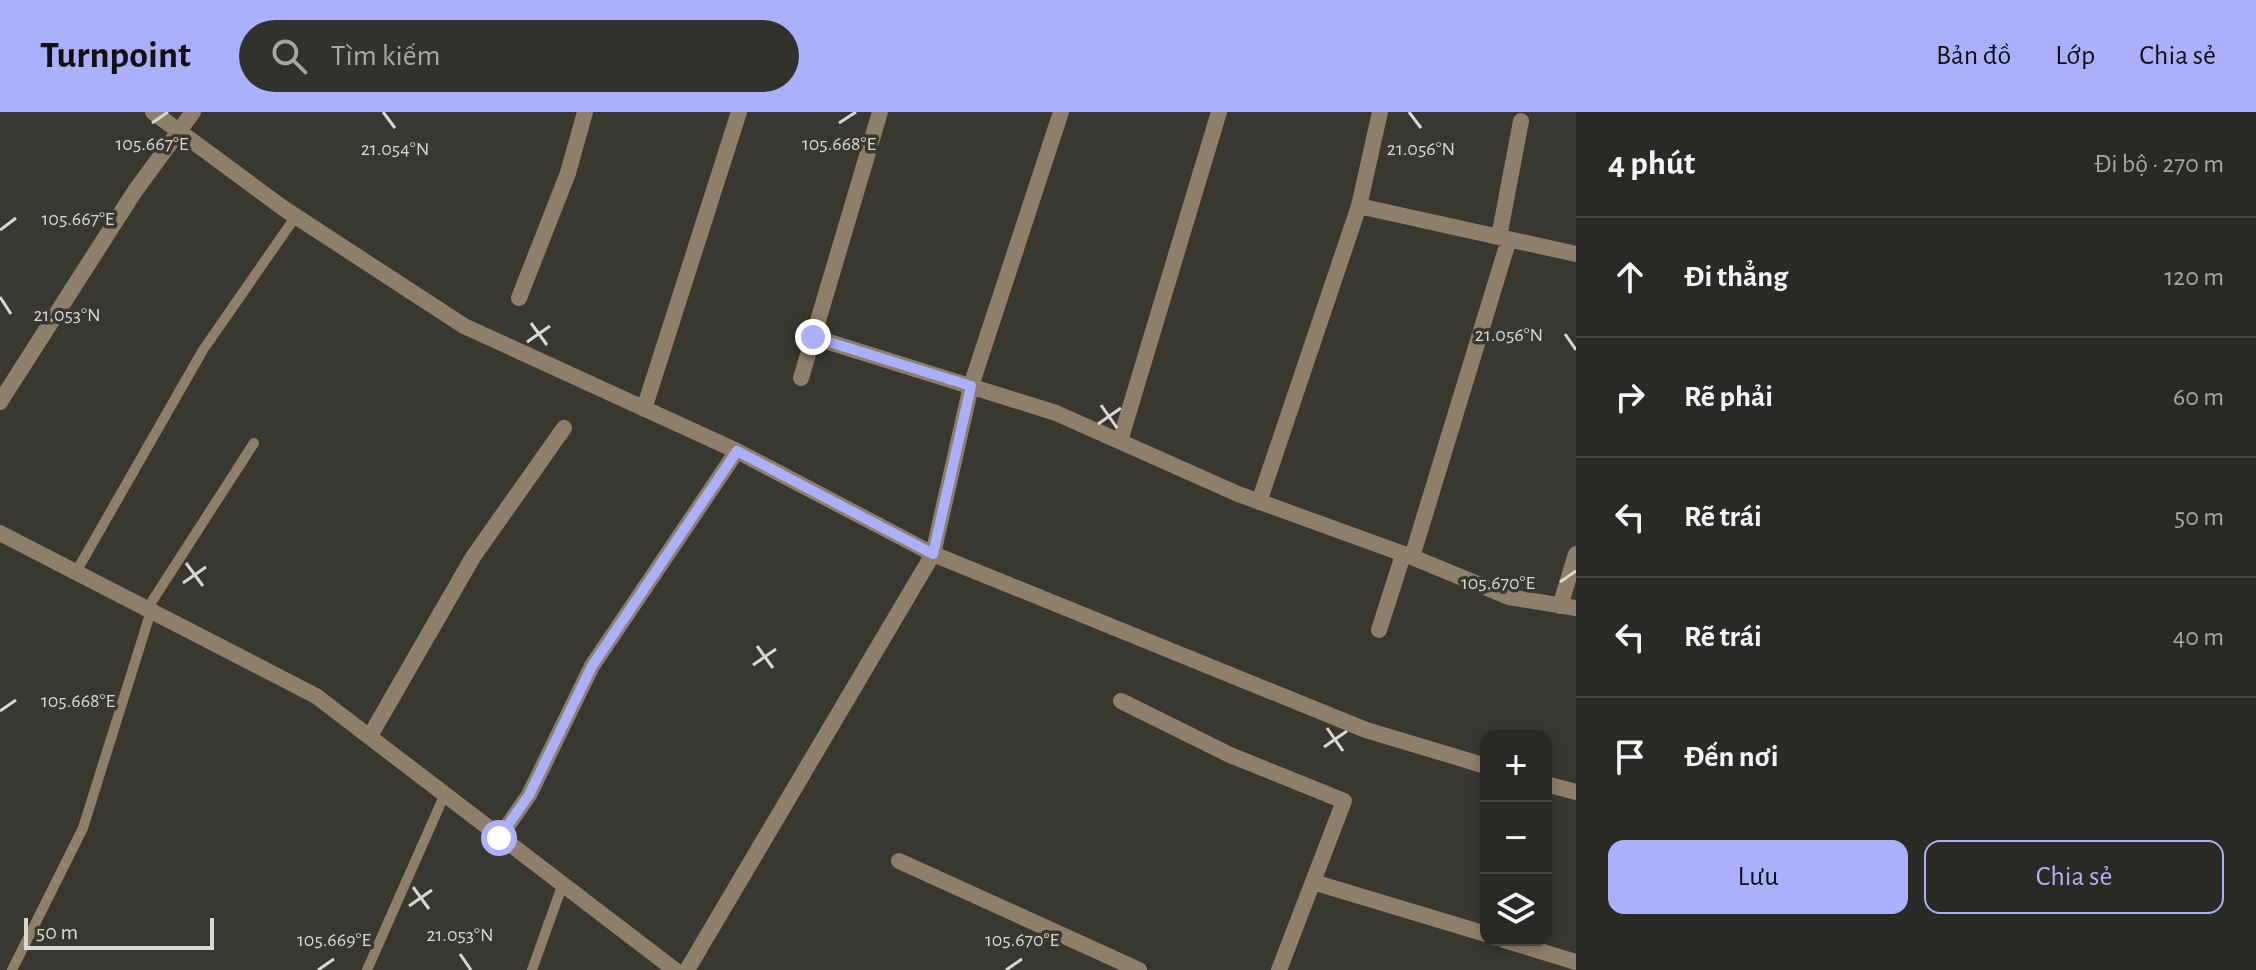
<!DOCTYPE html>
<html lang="vi">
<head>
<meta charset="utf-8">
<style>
  body { margin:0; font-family:"Alegreya Sans",sans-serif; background:#32322c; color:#f1f3f6 }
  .controls { position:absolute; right:24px; bottom:24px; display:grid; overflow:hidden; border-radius:16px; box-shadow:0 4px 12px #0003 }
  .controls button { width:72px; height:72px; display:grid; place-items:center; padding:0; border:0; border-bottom:2px solid #464641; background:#2a2a24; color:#f1f3f6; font:40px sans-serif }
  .scale { position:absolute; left:24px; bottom:20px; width:190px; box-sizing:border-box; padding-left:8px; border:4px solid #d8d8d3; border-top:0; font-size:22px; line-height:28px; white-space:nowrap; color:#d8d8d3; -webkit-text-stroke:6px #383830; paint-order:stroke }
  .stop { position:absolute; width:24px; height:24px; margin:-18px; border:6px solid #aab0fb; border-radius:50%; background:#fff }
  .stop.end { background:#aab0fb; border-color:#fff; box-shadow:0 2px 8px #0008 }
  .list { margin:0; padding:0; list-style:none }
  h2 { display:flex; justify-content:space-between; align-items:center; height:104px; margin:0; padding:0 32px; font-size:34px }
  h2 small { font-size:26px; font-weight:400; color:#a5a7a6 }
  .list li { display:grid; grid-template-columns:52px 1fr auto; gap:24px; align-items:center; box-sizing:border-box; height:120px; padding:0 32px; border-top:2px solid #464641 }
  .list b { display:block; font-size:30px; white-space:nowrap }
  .list em { font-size:26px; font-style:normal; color:#a5a7a6 }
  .actions { display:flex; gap:16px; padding:24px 32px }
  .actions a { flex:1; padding:18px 0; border:2px solid #aab0fb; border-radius:16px; text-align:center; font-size:28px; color:#aab0fb }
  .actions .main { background:#aab0fb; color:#111 }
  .icon { flex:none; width:44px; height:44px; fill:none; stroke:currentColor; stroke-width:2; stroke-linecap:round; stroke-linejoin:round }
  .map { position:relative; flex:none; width:1576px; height:858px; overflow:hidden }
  header { display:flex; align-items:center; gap:48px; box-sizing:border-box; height:112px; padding:0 40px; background:#aab0fb; color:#111 }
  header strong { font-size:38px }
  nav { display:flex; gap:44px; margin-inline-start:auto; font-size:28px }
  .search { width:560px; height:72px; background:#32322c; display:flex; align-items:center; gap:20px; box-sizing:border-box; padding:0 28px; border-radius:44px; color:#a5a7a6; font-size:30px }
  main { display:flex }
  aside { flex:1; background:#2a2a24 }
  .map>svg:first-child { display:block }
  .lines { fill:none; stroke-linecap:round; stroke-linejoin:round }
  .lane { stroke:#8e7f6a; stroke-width:10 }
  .street { stroke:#8e7f6a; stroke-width:16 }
  .route { stroke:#aab0fb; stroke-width:10 }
  .ticks { fill:none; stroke:#d8d8d3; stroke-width:3 }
  .ticks-label { font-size:20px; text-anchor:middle; fill:#d8d8d3; stroke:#383830; stroke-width:7; stroke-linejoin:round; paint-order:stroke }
</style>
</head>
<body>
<header>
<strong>Turnpoint</strong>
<div class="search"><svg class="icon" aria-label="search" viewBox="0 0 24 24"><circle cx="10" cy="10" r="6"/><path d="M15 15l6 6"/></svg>Tìm kiếm</div>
<nav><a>Bản đồ</a><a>Lớp</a><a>Chia sẻ</a></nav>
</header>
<main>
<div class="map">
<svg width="1576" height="858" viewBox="0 0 1576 858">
  <rect width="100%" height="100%" fill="#383830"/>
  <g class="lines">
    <path class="lane" d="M76,460L203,238L296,104
      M147,497L254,331
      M12,858L83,716L151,499
      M367,858L444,684
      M532,858L562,774"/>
    <path class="street" d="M153,0L283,96L464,214L737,339L933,442L1366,618L1486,654
      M1359,94L1576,142
      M1499,125L1521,9
      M519,186L568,61L585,0
      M813,225L1056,301L1238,382L1412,445L1509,485L1576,496
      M801,266L880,0
      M0,290L135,79L193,0
      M644,297L739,0
      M1120,329L1219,0
      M1259,390L1359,94L1380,0
      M0,421L316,584L675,858
      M1412,445L1509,127
      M1560,494L1576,442
      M1379,518L1403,443
      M1121,589L1230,643L1344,689L1279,858
      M370,624L473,445L564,316
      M1546,672L1576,680
      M499,726L529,683L592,554L737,339
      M899,749L1139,858
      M1313,770L1486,822
      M1504,828L1576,850
      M687,858L933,442L971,274L1061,0"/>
  </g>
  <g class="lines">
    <path class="route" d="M499,726L529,683L592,554L737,339L933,442L971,274L813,225"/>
  </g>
  <path class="ticks" d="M383,0L395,16M1409,0L1421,16M152,11L168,0M839,11L856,0M0,118L16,106M0,185L11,202M531,211L547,233M1565,222L1576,238M527,230L550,214M1101,293L1117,316M1098,312L1121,296M186,451L203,474M1560,470L1576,459M183,471L206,455M757,534L773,556M753,553L776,537M0,599L16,588M1327,616L1343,639M1324,635L1347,619M413,775L429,797M409,794L432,778M460,842L471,858M318,858L334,847M1006,858L1022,847"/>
  <g class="ticks-label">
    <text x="152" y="38">105.667°E</text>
    <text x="839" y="38">105.668°E</text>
    <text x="395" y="43">21.054°N</text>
    <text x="1421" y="43">21.056°N</text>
    <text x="78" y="113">105.667°E</text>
    <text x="67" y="209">21.053°N</text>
    <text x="1509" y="229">21.056°N</text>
    <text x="1498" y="477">105.670°E</text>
    <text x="78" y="595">105.668°E</text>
    <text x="460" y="829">21.053°N</text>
    <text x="334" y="834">105.669°E</text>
    <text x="1022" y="834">105.670°E</text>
  </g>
</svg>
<div class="controls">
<button>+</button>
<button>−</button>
<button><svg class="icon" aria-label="layers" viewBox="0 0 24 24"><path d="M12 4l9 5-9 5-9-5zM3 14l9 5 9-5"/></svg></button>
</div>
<div class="scale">50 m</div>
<div class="stop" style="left:499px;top:726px"></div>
<div class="stop end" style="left:813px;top:225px"></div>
</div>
<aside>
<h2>4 phút<small>Đi bộ · 270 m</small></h2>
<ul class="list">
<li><svg class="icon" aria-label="ahead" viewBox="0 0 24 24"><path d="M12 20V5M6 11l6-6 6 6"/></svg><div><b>Đi thẳng</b></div><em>120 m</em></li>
<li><svg class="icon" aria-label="right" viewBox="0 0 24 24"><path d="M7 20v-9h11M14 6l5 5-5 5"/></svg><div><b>Rẽ phải</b></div><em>60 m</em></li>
<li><svg class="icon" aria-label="left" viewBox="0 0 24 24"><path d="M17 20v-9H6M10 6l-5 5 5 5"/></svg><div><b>Rẽ trái</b></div><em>50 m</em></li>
<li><svg class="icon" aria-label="left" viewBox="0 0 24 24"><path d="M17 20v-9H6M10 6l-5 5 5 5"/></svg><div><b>Rẽ trái</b></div><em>40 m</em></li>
<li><svg class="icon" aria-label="arrive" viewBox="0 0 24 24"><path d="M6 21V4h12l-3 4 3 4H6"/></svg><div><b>Đến nơi</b></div></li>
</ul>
<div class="actions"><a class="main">Lưu</a><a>Chia sẻ</a></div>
</aside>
</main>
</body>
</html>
